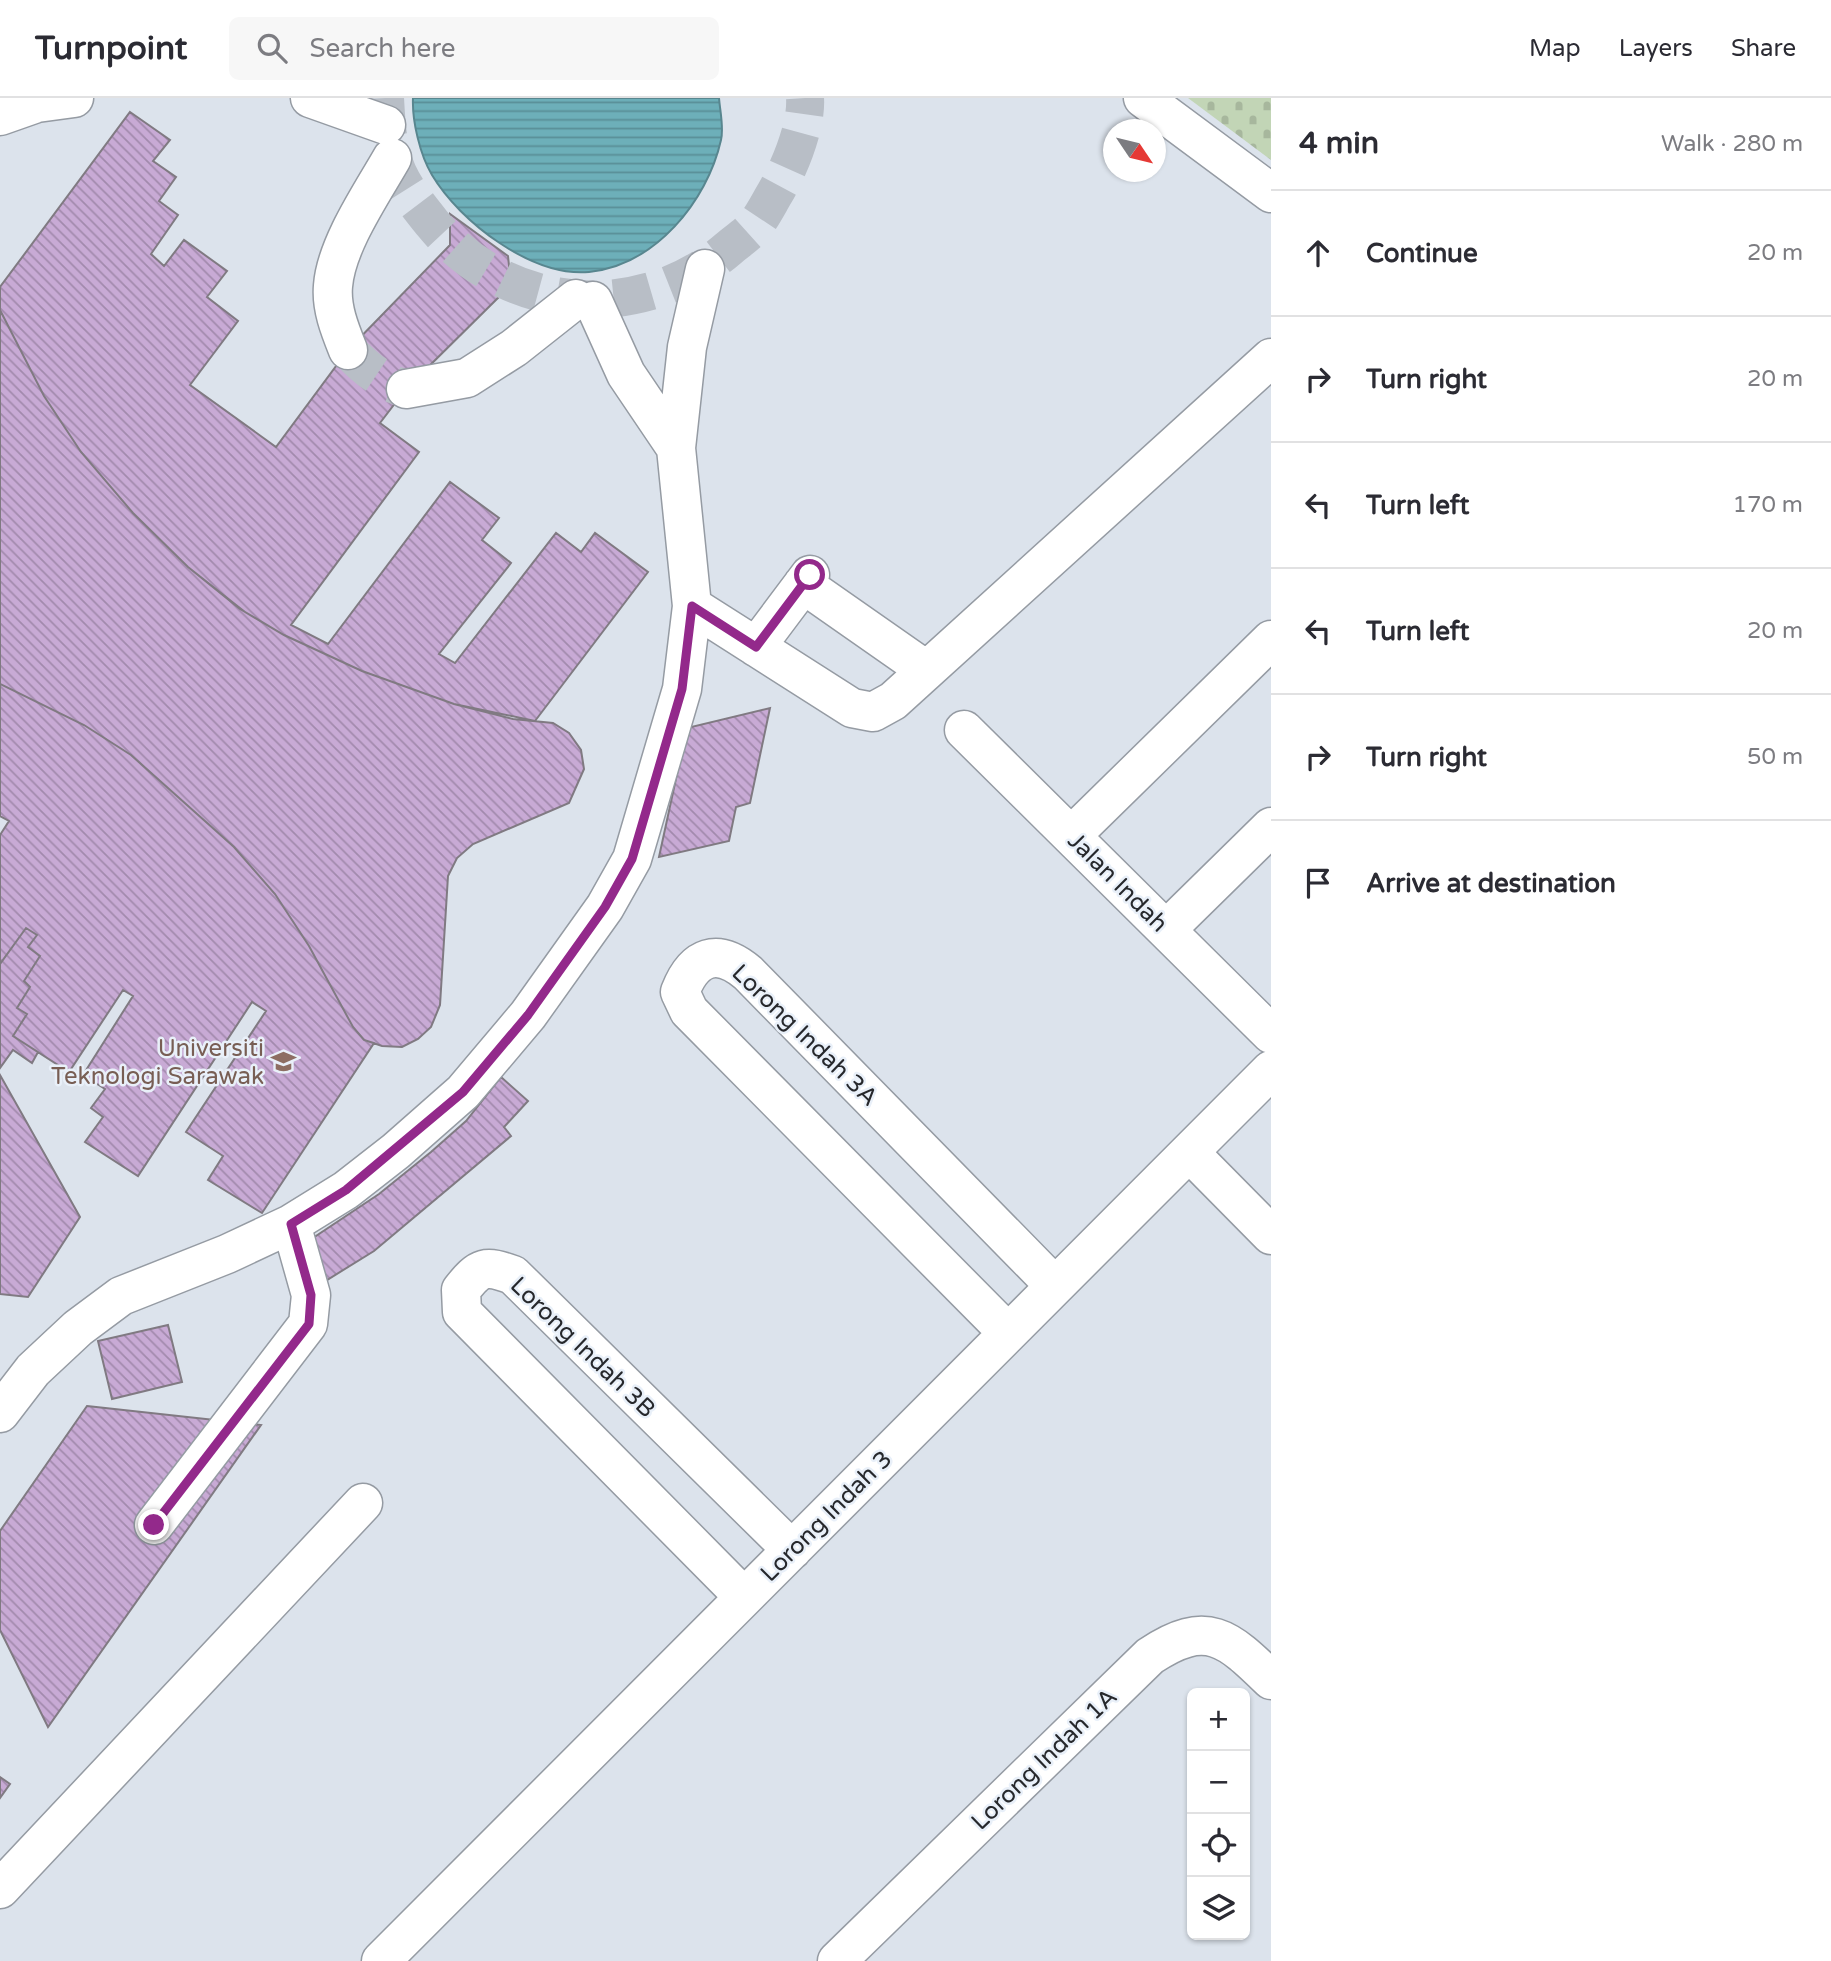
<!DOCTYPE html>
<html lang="en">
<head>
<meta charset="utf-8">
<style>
  body { margin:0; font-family:"Varela Round",sans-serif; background:#f7f7f7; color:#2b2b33 }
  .controls { position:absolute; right:21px; bottom:21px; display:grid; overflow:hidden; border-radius:10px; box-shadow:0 2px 5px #0004 }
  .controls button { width:63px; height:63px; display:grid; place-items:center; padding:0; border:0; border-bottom:2px solid #e1e1e2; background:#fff; color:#2b2b33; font:35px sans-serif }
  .compass { position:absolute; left:1103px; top:21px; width:63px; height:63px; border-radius:50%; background:#fff; box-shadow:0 2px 5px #0004; rotate:125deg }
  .stop { position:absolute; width:21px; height:21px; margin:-16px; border:5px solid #93298b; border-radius:50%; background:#fff }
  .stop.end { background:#93298b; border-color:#fff; box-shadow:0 2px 7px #0008 }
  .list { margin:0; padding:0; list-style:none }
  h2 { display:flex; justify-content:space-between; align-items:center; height:91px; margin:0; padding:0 28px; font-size:30px }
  h2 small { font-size:23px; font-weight:400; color:#7c7c81 }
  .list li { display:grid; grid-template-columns:46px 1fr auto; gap:21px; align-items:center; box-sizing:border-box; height:126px; padding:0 28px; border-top:2px solid #e1e1e2 }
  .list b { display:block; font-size:26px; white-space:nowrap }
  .list em { font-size:23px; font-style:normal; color:#7c7c81 }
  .icon { flex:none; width:38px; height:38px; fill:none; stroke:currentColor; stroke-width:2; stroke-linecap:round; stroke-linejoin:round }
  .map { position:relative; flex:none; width:1271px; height:1863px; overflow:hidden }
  header { display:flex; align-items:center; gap:42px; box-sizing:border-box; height:98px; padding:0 35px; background:#fff; border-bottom:2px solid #e1e1e2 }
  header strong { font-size:33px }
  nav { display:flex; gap:38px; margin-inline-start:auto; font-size:24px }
  .search { width:490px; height:63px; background:#f7f7f7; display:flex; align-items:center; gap:18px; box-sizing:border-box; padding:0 24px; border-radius:10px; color:#7c7c81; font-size:26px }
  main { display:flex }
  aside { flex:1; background:#fff }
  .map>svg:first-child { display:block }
  .cemetery { fill:url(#cemetery-stones) }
  .water { fill:url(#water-rules); stroke:#58868f; stroke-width:2 }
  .building { fill:url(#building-back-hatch); stroke:#807a82; stroke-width:2 }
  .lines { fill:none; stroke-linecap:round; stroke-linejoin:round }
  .minor-tunnel { stroke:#b8bec6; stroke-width:38; stroke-dasharray:38 19; stroke-linecap:butt }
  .minor-casing { stroke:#959ba3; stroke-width:41 }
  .minor { stroke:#fff; stroke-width:38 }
  .route { stroke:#93298b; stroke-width:9 }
  .labels { text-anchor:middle; stroke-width:5; stroke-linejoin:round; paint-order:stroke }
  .street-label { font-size:24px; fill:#26282c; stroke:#e9f0f9 }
  .education-label { font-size:24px; fill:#785e54; stroke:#e9f0f9; text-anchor:end }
</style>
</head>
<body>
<header>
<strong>Turnpoint</strong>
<div class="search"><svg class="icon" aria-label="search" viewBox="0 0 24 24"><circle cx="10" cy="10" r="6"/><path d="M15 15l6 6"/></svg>Search here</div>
<nav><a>Map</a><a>Layers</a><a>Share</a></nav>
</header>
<main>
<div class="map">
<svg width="1271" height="1863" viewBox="0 0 1271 1863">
  <defs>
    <pattern id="cemetery-stones" width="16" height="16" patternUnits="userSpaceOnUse" patternTransform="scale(1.75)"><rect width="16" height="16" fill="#c2d5b6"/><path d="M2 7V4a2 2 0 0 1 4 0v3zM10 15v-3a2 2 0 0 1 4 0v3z" fill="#a7b79d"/></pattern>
    <pattern id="water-rules" width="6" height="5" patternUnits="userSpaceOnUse" patternTransform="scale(1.75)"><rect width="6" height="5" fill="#6dafb9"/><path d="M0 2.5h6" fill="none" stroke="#598e97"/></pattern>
    <pattern id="building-back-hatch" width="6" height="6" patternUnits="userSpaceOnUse" patternTransform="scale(1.75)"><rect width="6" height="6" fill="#c8aad5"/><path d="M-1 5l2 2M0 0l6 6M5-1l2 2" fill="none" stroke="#a28aad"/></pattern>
  </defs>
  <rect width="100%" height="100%" fill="#dce3ec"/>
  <path class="cemetery" d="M1188,0H1271V62Z"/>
  <path class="water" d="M413,0H719C720,13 724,30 721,42C707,104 655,167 589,174C532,179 460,124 432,77C420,57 412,23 413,0Z"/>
  <path class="building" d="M130,14L170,42L153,63L176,79L159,103L178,117L151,156L164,168L184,142L227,173L207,199L238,223L190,287L276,349L348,252L450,147V116L508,158L511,187L406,291L380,325L419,354L291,527L328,546L450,384L499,420L482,442L511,465L439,556L455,565L556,435L581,454L595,435L648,474L535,623L454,606L362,573L284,537L245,514L188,469L133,415L81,354L44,298L0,212V189Z
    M0,212L44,298L81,354L133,415L188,469L240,511L284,537L362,573L454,606L513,621L553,625L569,635L581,652L584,671L569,705L473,746L457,760L448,778L440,907L431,929L418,941L402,949L382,948L364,942L353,929L309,848L275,796L234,749L131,657L84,627L0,586Z
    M0,586L84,627L131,657L234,749L275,796L309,848L353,929L364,942L374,945L262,1115L208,1082L223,1058L186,1034L266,913L252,904L138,1078L85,1044L103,1019L91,1010L105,991L83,977L133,898L123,892L69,974L13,938L27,916L17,910L30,889L24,883L40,858L28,849L37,837L26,830L0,866V737L9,723L0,718Z
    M770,610L750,705L736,709L729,743L659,759L687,630Z
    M26,830L37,837L28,849L40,858L24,883L30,889L17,910L27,916L13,938L38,954L32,965L13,952L0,970V866Z
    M0,977L80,1119L28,1199L0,1196Z
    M501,979L528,1003L504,1029L511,1038L374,1153L319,1187L313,1140L379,1096L431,1054L466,1023Z
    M168,1227L182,1284L112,1301L98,1243Z
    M87,1308L261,1327L48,1629L0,1532V1433Z
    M0,1679L10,1686L0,1700Z"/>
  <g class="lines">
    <path class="minor-tunnel" d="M385,0C386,19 387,39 392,58C398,83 416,105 432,125C506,216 640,227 728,151C737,143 749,136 756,126C763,117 769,105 775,95C789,71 807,28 805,0
      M348,252C366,271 381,283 406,291"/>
    <defs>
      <path id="minor" d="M310,0L386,27
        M1143,0L1271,95
        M0,18L37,5L74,0
        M593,203L626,276L676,350
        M348,252C340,232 331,210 333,188C336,147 372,95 392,60
        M406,291L467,280L514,250L576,201
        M803,486L926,572
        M692,508L852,610L873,614L893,603L1271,260
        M756,549L810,477
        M964,632L1271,936
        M1071,738L1271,542
        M1166,832L1271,729
        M1189,1054L1271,1137
        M1008,1235L689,913L680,894C694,858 717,849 748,875L1055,1188
        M0,1315L33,1272L78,1230L121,1198L227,1156L291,1126L346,1092L396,1053L463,994L528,917L605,809L632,761L682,591L692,508L676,350L687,249L705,171
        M154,1427L308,1226L311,1197L291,1126
        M744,1499L462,1214L461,1192C480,1168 485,1167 513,1177L792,1452
        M0,1791L363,1405
        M381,1863L1271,972
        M837,1863L1150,1558C1207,1520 1228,1540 1271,1582"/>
    </defs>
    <use href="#minor" class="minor-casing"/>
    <use href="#minor" class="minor"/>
  </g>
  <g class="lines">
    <path class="route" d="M154,1427L309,1226L311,1197L291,1126L346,1092L463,994L528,917L605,809L632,761L682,591L692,508L756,549L810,477"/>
  </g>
  <defs>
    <symbol id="university-bare" viewBox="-9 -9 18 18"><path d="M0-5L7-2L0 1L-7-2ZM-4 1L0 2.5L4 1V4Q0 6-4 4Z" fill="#8d6e63" stroke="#e9f0f9" stroke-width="2.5" paint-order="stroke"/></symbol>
  </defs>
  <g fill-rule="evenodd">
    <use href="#university-bare" x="266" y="946" width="35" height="35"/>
  </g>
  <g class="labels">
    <g class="street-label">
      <text transform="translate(1118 784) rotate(45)" y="8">Jalan Indah</text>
      <text transform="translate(805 937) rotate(44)" y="8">Lorong Indah 3A</text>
      <text transform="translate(583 1249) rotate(44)" y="8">Lorong Indah 3B</text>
      <text transform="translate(826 1418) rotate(-45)" y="8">Lorong Indah 3</text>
      <text transform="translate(1044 1661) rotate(-44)" y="8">Lorong Indah 1A</text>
    </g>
    <g class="education-label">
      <text x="264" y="958">Universiti<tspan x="264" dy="28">Teknologi Sarawak</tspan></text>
    </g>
  </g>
</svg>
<div class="controls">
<button>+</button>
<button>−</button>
<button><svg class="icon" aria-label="locate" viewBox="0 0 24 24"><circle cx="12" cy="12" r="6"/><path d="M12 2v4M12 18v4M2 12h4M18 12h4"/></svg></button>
<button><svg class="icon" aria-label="layers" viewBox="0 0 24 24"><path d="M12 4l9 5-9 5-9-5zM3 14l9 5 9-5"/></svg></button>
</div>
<svg class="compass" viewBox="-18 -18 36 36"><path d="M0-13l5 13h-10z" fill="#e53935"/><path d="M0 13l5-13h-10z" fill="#7c7c81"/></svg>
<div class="stop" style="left:810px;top:477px"></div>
<div class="stop end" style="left:154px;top:1427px"></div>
</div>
<aside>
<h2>4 min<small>Walk · 280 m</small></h2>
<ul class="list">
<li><svg class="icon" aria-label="ahead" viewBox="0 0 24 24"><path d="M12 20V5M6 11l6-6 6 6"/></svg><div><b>Continue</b></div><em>20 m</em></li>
<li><svg class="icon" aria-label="right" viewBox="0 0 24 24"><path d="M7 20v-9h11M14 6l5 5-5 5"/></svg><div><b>Turn right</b></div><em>20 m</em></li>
<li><svg class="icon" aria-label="left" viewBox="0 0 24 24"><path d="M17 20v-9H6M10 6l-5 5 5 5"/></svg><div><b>Turn left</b></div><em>170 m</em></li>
<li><svg class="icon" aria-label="left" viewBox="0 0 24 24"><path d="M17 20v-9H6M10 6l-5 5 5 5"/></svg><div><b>Turn left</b></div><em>20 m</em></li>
<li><svg class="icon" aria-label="right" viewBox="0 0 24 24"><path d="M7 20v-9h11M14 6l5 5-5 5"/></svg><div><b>Turn right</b></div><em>50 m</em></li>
<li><svg class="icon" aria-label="arrive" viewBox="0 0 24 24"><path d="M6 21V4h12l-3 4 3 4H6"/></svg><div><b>Arrive at destination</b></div></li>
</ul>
</aside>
</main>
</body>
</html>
